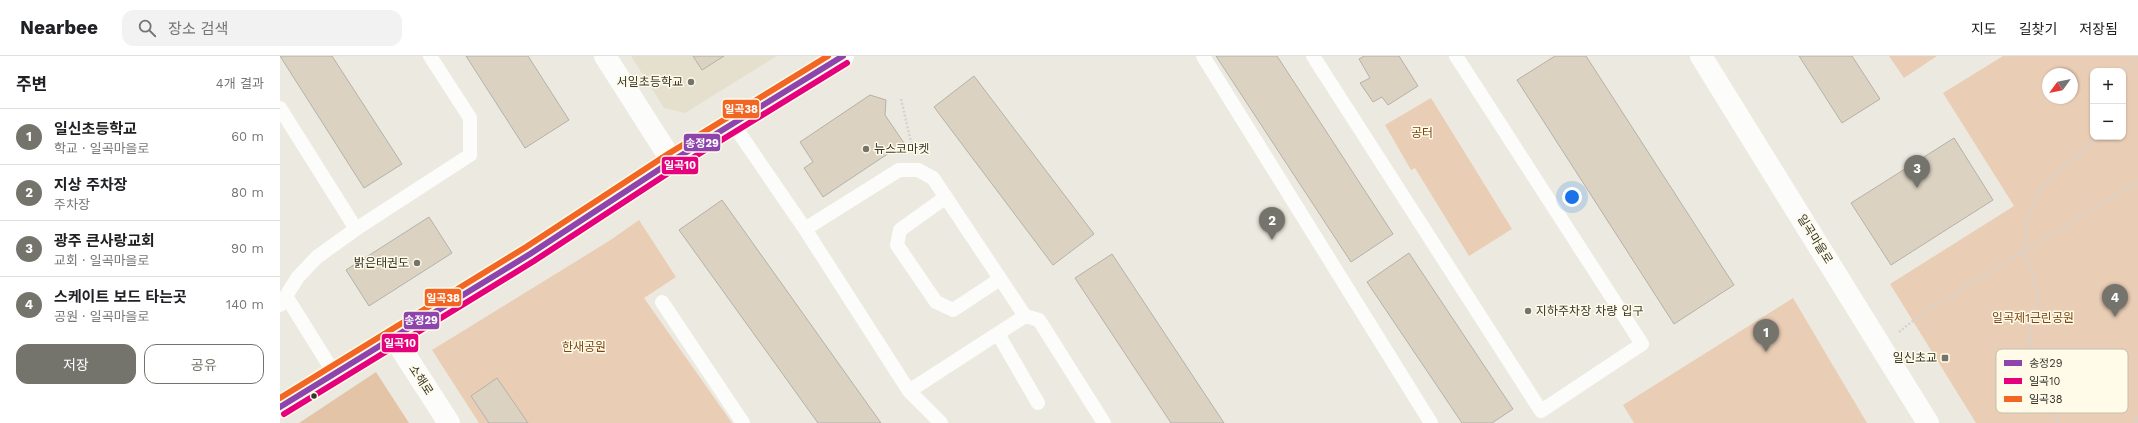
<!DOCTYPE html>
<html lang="ko">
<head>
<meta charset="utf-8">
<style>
  body { margin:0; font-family:"Work Sans","Noto Sans KR",sans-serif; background:#f2f2f2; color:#202124 }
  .controls { position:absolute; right:12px; top:12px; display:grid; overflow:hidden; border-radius:8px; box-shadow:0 1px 3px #0004 }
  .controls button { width:36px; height:36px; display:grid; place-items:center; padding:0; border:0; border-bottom:1px solid #e0e0e0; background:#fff; color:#202124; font:20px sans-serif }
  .compass { position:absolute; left:1762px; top:12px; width:36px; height:36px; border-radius:50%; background:#fff; box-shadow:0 1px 3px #0004; rotate:237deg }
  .you { position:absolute; left:1292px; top:141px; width:14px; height:14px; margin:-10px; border:3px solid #fff; border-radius:50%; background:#1a73e8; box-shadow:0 0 0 6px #1a73e833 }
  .badge { display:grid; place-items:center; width:26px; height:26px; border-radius:50%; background:#75746c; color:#fff; font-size:13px; font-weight:700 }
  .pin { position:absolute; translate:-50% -33px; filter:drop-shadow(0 1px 2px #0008) }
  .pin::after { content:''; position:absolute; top:21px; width:14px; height:12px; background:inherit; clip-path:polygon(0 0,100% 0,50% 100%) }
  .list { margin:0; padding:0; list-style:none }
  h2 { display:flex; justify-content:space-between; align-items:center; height:52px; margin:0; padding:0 16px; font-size:17px }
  h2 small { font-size:13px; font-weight:400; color:#757577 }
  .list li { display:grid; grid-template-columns:26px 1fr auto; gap:12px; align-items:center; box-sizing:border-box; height:56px; padding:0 16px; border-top:1px solid #e0e0e0 }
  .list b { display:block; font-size:15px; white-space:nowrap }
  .list p { margin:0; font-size:13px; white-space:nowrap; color:#757577 }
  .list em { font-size:13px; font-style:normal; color:#757577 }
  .actions { display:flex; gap:8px; padding:12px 16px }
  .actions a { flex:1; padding:9px 0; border:1px solid #75746c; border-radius:12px; text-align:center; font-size:14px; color:#75746c }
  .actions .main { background:#75746c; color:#fff }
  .icon { flex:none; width:22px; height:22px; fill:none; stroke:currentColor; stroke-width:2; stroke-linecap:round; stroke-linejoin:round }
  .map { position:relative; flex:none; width:1858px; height:367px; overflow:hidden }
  header { display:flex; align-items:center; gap:24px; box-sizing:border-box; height:56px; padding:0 20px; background:#fff; border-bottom:1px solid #e0e0e0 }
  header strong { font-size:19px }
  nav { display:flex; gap:22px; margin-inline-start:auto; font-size:14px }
  .search { width:280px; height:36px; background:#f2f2f2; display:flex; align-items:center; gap:10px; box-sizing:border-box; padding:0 14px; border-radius:12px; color:#757577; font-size:15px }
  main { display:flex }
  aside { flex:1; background:#fff }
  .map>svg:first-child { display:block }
  .built { fill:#e4e0cd }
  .green { fill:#eacdb5; fill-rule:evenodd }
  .forest { fill:#e4c4a7 }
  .building { fill:#dbd2c1; stroke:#b4b1aa }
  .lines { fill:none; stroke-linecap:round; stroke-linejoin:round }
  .path { stroke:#d3d3d0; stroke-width:2.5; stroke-dasharray:2 2; stroke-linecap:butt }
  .service { stroke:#fcfcfa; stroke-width:14 }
  .minor { stroke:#fcfcfa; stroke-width:22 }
  .tertiary { stroke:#fcfcfa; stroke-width:22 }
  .secondary { stroke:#fcfcfa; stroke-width:22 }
  .bus-1-casing { stroke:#fffbe8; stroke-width:9 }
  .bus-2-casing { stroke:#fffbe8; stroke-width:9 }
  .bus-3-casing { stroke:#fffbe8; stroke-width:9 }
  .bus-1 { stroke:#8e44ad; stroke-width:6 }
  .bus-2 { stroke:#e5007d; stroke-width:6 }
  .bus-3 { stroke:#f26522; stroke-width:6 }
  .poi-dot { fill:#75746c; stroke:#fffbe8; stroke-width:1.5 }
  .bus-dot { fill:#35342d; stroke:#fffbe8; stroke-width:1.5 }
  .labels { text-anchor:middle; stroke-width:3; stroke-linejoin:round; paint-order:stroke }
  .poi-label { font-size:12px; fill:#35342d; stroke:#fffbe8; text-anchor:end }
  .park-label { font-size:12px; fill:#7b4412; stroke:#fffbe8 }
  .street-label { font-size:12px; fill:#35342d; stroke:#fffbe8 }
  .key { fill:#fffbe8; stroke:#c2bfb0; stroke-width:1 }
  .key-label { font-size:11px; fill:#35342d }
  .line-badge { stroke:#fffbe8; stroke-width:1.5 }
  .badge-label { font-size:11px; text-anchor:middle; font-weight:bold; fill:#fff }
</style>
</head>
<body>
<header>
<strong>Nearbee</strong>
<div class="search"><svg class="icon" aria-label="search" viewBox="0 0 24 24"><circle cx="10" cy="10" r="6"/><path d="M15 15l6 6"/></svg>장소 검색</div>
<nav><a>지도</a><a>길찾기</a><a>저장됨</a></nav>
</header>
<main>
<aside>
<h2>주변<small>4개 결과</small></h2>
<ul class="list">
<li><span class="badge">1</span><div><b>일신초등학교</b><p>학교 · 일곡마을로</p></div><em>60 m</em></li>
<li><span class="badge">2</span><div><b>지상 주차장</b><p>주차장</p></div><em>80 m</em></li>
<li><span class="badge">3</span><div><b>광주 큰사랑교회</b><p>교회 · 일곡마을로</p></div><em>90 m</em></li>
<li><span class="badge">4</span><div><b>스케이트 보드 타는곳</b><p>공원 · 일곡마을로</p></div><em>140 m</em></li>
</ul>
<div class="actions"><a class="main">저장</a><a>공유</a></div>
</aside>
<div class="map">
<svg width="1858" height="367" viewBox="0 0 1858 367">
  <rect width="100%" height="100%" fill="#eceae0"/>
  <path class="built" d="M351,0H497L405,57L384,52Z"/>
  <path class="green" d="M1609,0H1657L1624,22Z
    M1723,0H1858V367H1696L1610,228L1734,150L1663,37ZM1813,15H1843V81H1813ZM1768,18H1792V42H1768Z
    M1151,42L1232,173L1189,200L1135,112L1131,114L1105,69Z
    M359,164L396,221L364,242L452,367H199L152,294L329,185Z
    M1513,242L1587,367H1354L1343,349Z"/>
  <path class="forest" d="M96,316L129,367H19Z"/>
  <path class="building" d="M0,0H52L122,108L84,132Z
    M186,0H248L289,64L245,92Z
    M413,0H444L422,14Z
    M936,0H997L1113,178L1071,206Z
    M1084,0H1119L1138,30L1108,49L1102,41L1093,46L1080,27L1090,22L1079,3Z
    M1275,0H1306L1454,229L1394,268L1237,24Z
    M1519,0H1572L1600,43L1562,67Z
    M694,20L814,178L773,209L654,51Z
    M590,39L606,44L605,59L624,87L543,141L524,112L533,106L520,86Z
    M1674,82L1713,144L1611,209L1571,147Z
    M442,144L601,367H538L399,174Z
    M149,161L172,197L89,250L66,214Z
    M1129,197L1233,353L1212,367H1182L1087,226Z
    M832,198L944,367H891L795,222Z
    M217,322L248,367H209L191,340Z"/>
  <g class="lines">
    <path class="path" d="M1843,16L1857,0
      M621,43L633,94
      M1619,276L1643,257L1858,125
      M1779,367L1765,350L1753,316L1749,274L1759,245L1754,221L1744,195L1747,164L1761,130L1810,88L1816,81
      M1856,367L1858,360"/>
    <path class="service" d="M923,0L1151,367
      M1033,0L1261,355L1362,288L1176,0
      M0,52L76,173
      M453,68L525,173L629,335L661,367
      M666,141L620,174L617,189L656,246L673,254L720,223
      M525,173L619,114H638L653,122L745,260L629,335
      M6,240L18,221L37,201L76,173L190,99V62L150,0
      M382,246L463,367
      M0,249L6,240L54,317
      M745,260L759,264L824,367
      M718,278L758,347"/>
    <path class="minor" d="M325,0L392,105
      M113,280L169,367"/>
    <path class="tertiary" d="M1421,0L1648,367"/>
    <path class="secondary" d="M0,351L250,198L392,105L563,0"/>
    <defs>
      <path id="bus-1" d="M0,351L250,198L392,105L563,0"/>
      <path id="bus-2" d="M4,358L254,205L396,112L567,7"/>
      <path id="bus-3" d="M0,342L246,191L388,98L548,0"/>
    </defs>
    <use href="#bus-1" class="bus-1-casing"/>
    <use href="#bus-2" class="bus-2-casing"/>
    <use href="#bus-3" class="bus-3-casing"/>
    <use href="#bus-1" class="bus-1"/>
    <use href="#bus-2" class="bus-2"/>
    <use href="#bus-3" class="bus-3"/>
  </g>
  <g class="poi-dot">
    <circle cx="411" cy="26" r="4"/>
    <circle cx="586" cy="93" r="4"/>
    <circle cx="137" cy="207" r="4"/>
    <circle cx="1248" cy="255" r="4"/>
    <rect x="1661" y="298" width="8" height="8" rx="2"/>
  </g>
  <circle class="bus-dot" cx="34" cy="340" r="3.5"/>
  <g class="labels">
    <g class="poi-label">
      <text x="403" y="30">서일초등학교</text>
      <text x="594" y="97" text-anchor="start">뉴스코마켓</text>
      <text x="129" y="211">밝은태권도</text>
      <text x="1256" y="259" text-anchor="start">지하주차장 차량 입구</text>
      <text x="1657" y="306">일신초교</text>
    </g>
    <g class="park-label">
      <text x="1142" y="81">공터</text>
      <text x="1753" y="266">일곡제1근린공원</text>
      <text x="304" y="295">한새공원</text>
    </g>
    <g class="street-label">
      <text transform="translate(1535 183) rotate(58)" y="4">일곡마을로</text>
      <text transform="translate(141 324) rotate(57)" y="4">소해로</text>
    </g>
  </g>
  <rect x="1716" y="293" width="132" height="64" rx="6" class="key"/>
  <rect x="1724" y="304" width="18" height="6" fill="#8e44ad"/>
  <rect x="1724" y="322" width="18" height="6" fill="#e5007d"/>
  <rect x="1724" y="340" width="18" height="6" fill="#f26522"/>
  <g class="key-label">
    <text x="1749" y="311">송정29</text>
    <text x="1749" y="329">일곡10</text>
    <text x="1749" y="347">일곡38</text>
  </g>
  <g class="line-badge">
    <rect x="442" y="43" width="38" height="20" rx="4" fill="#f26522"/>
    <rect x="403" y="77" width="38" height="19" rx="4" fill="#8e44ad"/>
    <rect x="381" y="100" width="38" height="19" rx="4" fill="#e5007d"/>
    <rect x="144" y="232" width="38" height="19" rx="4" fill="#f26522"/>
    <rect x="123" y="255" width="37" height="19" rx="4" fill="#8e44ad"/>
    <rect x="101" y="277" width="38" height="20" rx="4" fill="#e5007d"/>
  </g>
  <g class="badge-label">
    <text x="461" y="57">일곡38</text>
    <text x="422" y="91">송정29</text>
    <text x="400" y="113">일곡10</text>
    <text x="163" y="246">일곡38</text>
    <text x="141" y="268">송정29</text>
    <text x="120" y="291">일곡10</text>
  </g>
</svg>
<div class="controls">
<button>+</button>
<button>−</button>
</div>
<svg class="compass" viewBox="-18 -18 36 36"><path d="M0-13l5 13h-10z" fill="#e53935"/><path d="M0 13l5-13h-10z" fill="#757577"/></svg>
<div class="you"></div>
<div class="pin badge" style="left:1486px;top:296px">1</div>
<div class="pin badge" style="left:992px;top:184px">2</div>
<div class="pin badge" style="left:1637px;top:132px">3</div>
<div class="pin badge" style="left:1835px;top:261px">4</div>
</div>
</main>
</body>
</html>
